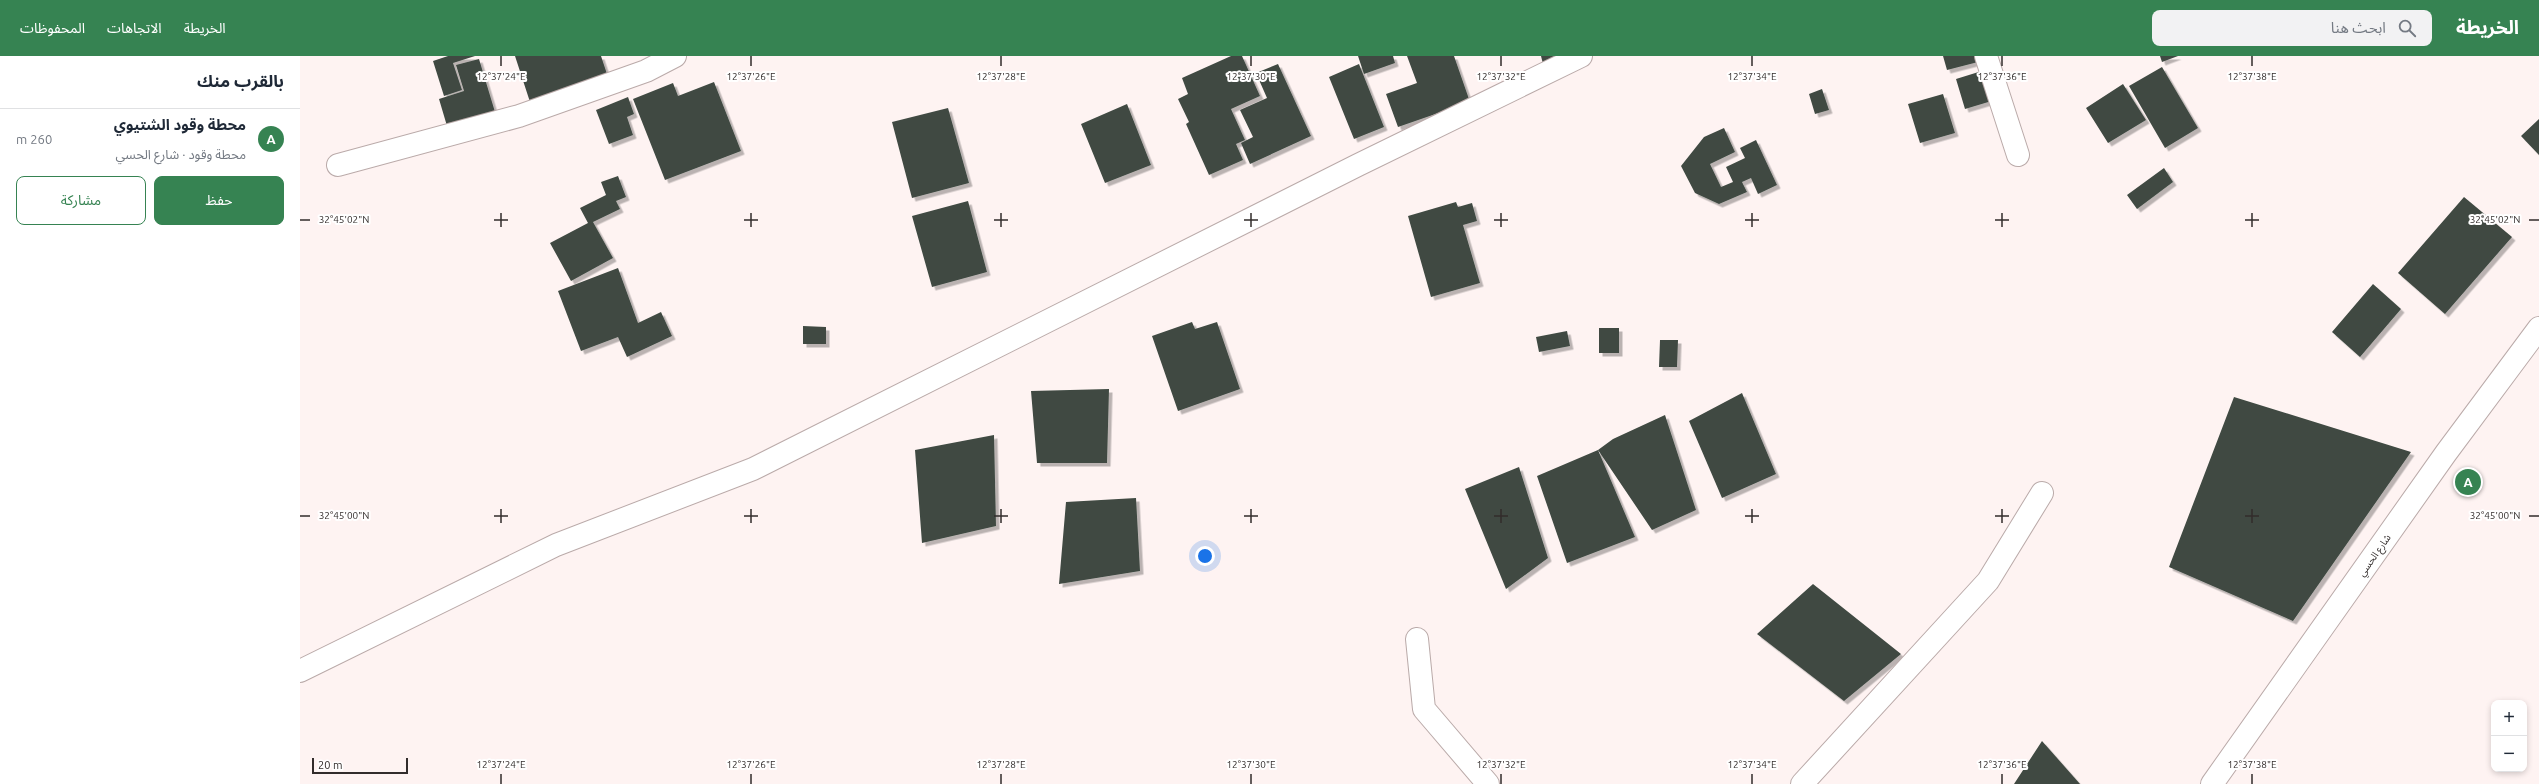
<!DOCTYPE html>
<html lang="ar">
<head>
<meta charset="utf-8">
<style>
  body { margin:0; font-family:Ubuntu,"Noto Sans Arabic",sans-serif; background:#f2f2f3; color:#1f2937; direction:rtl }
  .controls { position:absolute; right:12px; bottom:12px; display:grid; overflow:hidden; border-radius:8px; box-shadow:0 2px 6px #0003 }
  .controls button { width:36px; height:36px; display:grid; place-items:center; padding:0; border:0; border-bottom:1px solid #e0e1e3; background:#fff; color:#1f2937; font:20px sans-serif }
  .scale { position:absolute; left:12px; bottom:10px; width:96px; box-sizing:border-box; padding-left:4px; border:2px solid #322c2b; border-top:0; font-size:11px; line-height:14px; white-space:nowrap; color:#322c2b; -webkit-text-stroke:3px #fff; paint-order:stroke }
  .you { position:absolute; left:905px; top:500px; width:14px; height:14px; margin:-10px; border:3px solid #fff; border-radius:50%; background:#1a73e8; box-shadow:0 0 0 6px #1a73e833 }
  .badge { display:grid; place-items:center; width:26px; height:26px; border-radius:50%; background:#368352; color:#fff; font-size:13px; font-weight:700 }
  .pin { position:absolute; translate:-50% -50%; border:2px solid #fff; box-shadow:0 1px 4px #0006 }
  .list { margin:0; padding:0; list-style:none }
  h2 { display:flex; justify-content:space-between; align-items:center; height:52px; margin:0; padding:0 16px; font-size:17px }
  h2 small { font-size:13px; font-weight:400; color:#747a83 }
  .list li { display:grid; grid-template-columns:26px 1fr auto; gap:12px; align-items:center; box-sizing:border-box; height:56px; padding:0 16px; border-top:1px solid #e0e1e3 }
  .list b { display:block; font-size:15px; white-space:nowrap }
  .list p { margin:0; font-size:13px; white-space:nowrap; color:#747a83 }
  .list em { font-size:13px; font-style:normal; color:#747a83 }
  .actions { display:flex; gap:8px; padding:12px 16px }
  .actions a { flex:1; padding:9px 0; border:1px solid #368352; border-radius:8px; text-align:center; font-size:14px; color:#368352 }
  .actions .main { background:#368352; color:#fff }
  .icon { flex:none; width:22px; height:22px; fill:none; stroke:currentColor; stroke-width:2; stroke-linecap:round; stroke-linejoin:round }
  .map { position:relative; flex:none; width:2239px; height:728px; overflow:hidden; direction:ltr }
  header { display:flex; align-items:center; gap:24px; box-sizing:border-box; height:56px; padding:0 20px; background:#368352; color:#fff }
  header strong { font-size:19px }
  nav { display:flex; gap:22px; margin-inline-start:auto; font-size:14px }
  .search { width:280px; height:36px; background:#f2f2f3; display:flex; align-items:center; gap:10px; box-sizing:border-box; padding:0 14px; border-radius:8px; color:#747a83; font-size:15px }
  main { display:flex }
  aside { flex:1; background:#fff }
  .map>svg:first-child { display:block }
  .building { fill:#3f4a42; filter:url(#shadow) }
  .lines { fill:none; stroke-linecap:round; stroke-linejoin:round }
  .street-casing { stroke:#baaaa9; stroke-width:24 }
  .secondary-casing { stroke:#baaaa9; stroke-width:24 }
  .street { stroke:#fff; stroke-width:22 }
  .secondary { stroke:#fff; stroke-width:22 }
  .ticks { fill:none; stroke:#322c2b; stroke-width:1.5 }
  .labels { text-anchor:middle; stroke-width:4; stroke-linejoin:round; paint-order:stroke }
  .street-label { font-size:10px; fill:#322c2b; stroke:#fff }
  .ticks-label { font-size:10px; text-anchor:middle; fill:#322c2b; stroke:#fff; stroke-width:4; stroke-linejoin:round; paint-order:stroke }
</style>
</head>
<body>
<header>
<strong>الخريطة</strong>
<div class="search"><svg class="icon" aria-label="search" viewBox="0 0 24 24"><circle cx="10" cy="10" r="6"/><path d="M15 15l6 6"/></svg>ابحث هنا</div>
<nav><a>الخريطة</a><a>الاتجاهات</a><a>المحفوظات</a></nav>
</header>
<main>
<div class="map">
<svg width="2239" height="728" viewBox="0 0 2239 728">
  <defs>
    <filter id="shadow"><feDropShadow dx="3.5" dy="3.5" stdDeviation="0" flood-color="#0004"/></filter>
  </defs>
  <rect width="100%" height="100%" fill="#fef3f2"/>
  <path class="building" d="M148,0H175L153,7L162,34L144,40L133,5Z
    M215,0H301L308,21L230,46Z
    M931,0H942L960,40L931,53L945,84L936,88L943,104L909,119L886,68L889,66L878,43L888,38L882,22Z
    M1058,0H1093L1095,7L1064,18Z
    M1107,0H1154L1170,46L1098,71L1086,38L1117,27Z
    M1241,0H1258L1243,8Z
    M1643,0H1680L1682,5L1647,14Z
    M1860,0H1878L1862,6Z
    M179,3L195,56L147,70L139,43L164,35L156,9Z
    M978,8L1011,80L950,108L941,87L953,81L940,54L967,42L956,17Z
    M1059,8L1084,71L1054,83L1029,21Z
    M1862,11L1898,72L1865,92L1829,30Z
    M1685,14L1695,44L1665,53L1656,23Z
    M414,26L441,95L365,124L333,43L373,27L378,40Z
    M1823,28L1846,64L1808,87L1786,52Z
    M1522,33L1529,54L1515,58L1509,38Z
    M1643,38L1655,77L1620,87L1608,48Z
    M328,41L334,58L327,61L333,79L309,88L296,54Z
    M827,48L851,109L805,127L781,68Z
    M648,52L669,127L612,142L592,66Z
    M2239,63V99L2221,80Z
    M1424,72L1435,96L1410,108L1421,131L1433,126L1426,111L1445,102L1440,92L1456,84L1477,129L1458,138L1451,122L1442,126L1447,136L1419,148L1395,137L1381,110L1404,81Z
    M1864,112L1873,126L1837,153L1827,139Z
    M318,120L326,141L316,145L320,153L293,166L313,202L271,225L250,187L288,167L280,152L306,139L301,126Z
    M2164,141L2212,181L2145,258L2098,217Z
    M668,145L687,216L632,231L612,160Z
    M1156,146L1158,151L1172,147L1177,165L1163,169L1180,227L1131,241L1108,160Z
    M318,212L338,267L361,256L372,280L327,301L318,281L281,295L258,235Z
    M2073,228L2101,253L2060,301L2032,276Z
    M892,266L895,273L917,266L940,333L878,355L852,280Z
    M503,270L526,271V288H503Z
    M1299,272H1319V297H1299Z
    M1267,275L1270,290L1239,296L1236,281Z
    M1360,284H1378L1377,311H1359Z
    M809,333L807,407H737L731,335Z
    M1442,337L1476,418L1422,442L1389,365Z
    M1934,341L2111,396L1993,565L1869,511Z
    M1365,359L1396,454L1352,474L1298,394L1313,383Z
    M694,379L696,470L622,487L615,394Z
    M1298,394L1335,481L1267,507L1237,420Z
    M1219,411L1248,502L1206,533L1165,433Z
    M836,442L840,515L759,528L766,446Z
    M1513,528L1601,598L1544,645L1457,578Z
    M1742,685L1780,728H1714Z"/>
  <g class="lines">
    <defs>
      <path id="street" d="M1686,0L1718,99
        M38,109L219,60L346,15L375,0
        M1117,583L1124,653L1188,728
        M0,615L256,489L453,413L1058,109L1281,0
        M1502,728L1688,525L1742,437"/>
      <path id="secondary" d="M1912,728L2146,397L2239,272"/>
    </defs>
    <use href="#street" class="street-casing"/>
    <use href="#secondary" class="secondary-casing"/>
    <use href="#street" class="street"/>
    <use href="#secondary" class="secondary"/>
  </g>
  <path class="ticks" d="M201,0V10M451,0V10M701,0V10M951,0V10M1201,0V10M1452,0V10M1702,0V10M1952,0V10M201,157V171M451,157V171M701,157V171M951,157V171M1201,157V171M1452,157V171M1702,157V171M1952,157V171M0,164H10M194,164H208M444,164H458M694,164H708M944,164H958M1194,164H1208M1445,164H1459M1695,164H1709M1945,164H1959M2229,164H2239M201,453V467M451,453V467M701,453V467M951,453V467M1201,453V467M1452,453V467M1702,453V467M1952,453V467M0,460H10M194,460H208M444,460H458M694,460H708M944,460H958M1194,460H1208M1445,460H1459M1695,460H1709M1945,460H1959M2229,460H2239M201,718V728M451,718V728M701,718V728M951,718V728M1201,718V728M1452,718V728M1702,718V728M1952,718V728"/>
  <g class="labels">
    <g class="street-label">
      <text transform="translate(2074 499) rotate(-55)" y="4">شارع الحسي</text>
    </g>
  </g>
  <g class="ticks-label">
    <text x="201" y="24">12°37'24"E</text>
    <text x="451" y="24">12°37'26"E</text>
    <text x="701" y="24">12°37'28"E</text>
    <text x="951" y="24">12°37'30"E</text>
    <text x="1201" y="24">12°37'32"E</text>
    <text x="1452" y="24">12°37'34"E</text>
    <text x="1702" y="24">12°37'36"E</text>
    <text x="1952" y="24">12°37'38"E</text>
    <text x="44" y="167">32°45'02"N</text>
    <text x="2195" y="167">32°45'02"N</text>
    <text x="44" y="463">32°45'00"N</text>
    <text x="2195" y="463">32°45'00"N</text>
    <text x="201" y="712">12°37'24"E</text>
    <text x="451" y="712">12°37'26"E</text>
    <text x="701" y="712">12°37'28"E</text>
    <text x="951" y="712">12°37'30"E</text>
    <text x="1201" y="712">12°37'32"E</text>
    <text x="1452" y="712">12°37'34"E</text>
    <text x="1702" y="712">12°37'36"E</text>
    <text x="1952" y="712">12°37'38"E</text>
  </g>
</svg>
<div class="controls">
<button>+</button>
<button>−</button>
</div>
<div class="scale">20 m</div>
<div class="you"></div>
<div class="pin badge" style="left:2168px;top:426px">A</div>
</div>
<aside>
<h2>بالقرب منك<small></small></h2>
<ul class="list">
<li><span class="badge">A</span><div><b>محطة وقود الشتيوي</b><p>محطة وقود · شارع الحسي</p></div><em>260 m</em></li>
</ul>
<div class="actions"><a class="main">حفظ</a><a>مشاركة</a></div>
</aside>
</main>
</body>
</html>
